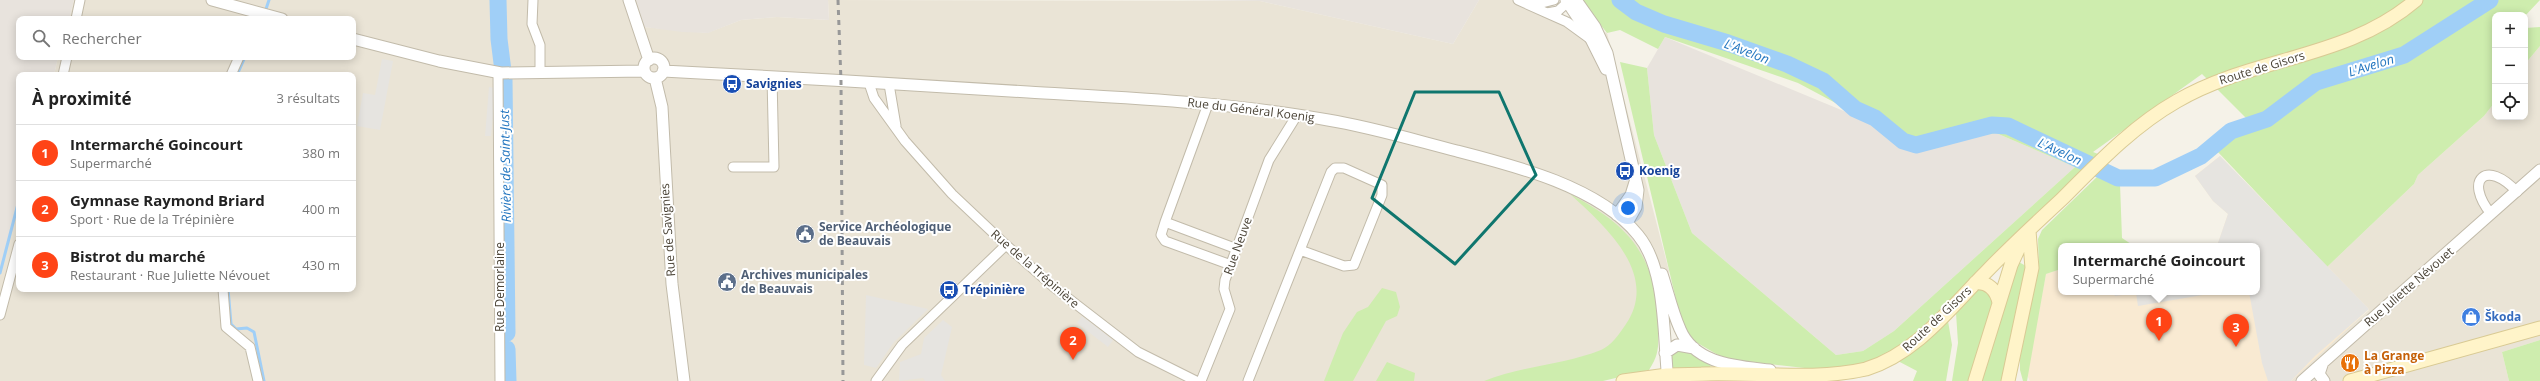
<!DOCTYPE html>
<html lang="fr">
<head>
<meta charset="utf-8">
<style>
  body { margin:0; font-family:"Open Sans",sans-serif; background:#f2f2f2; color:#222 }
  .controls { position:absolute; right:12px; top:12px; display:grid; overflow:hidden; border-radius:8px; box-shadow:0 2px 10px #0003 }
  .controls button { width:36px; height:36px; display:grid; place-items:center; padding:0; border:0; border-bottom:1px solid #e0e0e0; background:#fff; color:#222; font:20px sans-serif }
  .you { position:absolute; left:1628px; top:208px; width:14px; height:14px; margin:-10px; border:3px solid #fff; border-radius:50%; background:#1a73e8; box-shadow:0 0 0 6px #1a73e833 }
  .badge { display:grid; place-items:center; width:26px; height:26px; border-radius:50%; background:#ff4416; color:#fff; font-size:13px; font-weight:700 }
  .pin { position:absolute; translate:-50% -33px; filter:drop-shadow(0 1px 2px #0008) }
  .pin::after { content:''; position:absolute; top:21px; width:14px; height:12px; background:inherit; clip-path:polygon(0 0,100% 0,50% 100%) }
  .popup { position:absolute; left:2058px; top:243px; width:202px; height:52px; box-sizing:border-box; display:grid; place-content:center; border-radius:8px; background:#fff; filter:drop-shadow(0 1px 3px #0005); font-size:13px; white-space:nowrap; color:#767676 }
  .popup b { font-size:15px; color:#222 }
  .popup::after { content:''; position:absolute; left:50%; top:100%; margin-left:-8px; border:8px solid transparent; border-top-color:#fff }
  .list { margin:0; padding:0; list-style:none }
  h2 { display:flex; justify-content:space-between; align-items:center; height:52px; margin:0; padding:0 16px; font-size:17px }
  h2 small { font-size:13px; font-weight:400; color:#767676 }
  .list li { display:grid; grid-template-columns:26px 1fr auto; gap:12px; align-items:center; box-sizing:border-box; height:56px; padding:0 16px; border-top:1px solid #e0e0e0 }
  .list b { display:block; font-size:15px; white-space:nowrap }
  .list p { margin:0; font-size:13px; white-space:nowrap; color:#767676 }
  .list em { font-size:13px; font-style:normal; color:#767676 }
  .icon { flex:none; width:22px; height:22px; fill:none; stroke:currentColor; stroke-width:2; stroke-linecap:round; stroke-linejoin:round }
  .map { position:relative; flex:none; width:2540px; height:381px; overflow:hidden }
  .search { position:absolute; background:#fff; box-shadow:0 2px 10px #0003; left:16px; top:16px; width:340px; height:44px; display:flex; align-items:center; gap:10px; box-sizing:border-box; padding:0 14px; border-radius:8px; color:#767676; font-size:15px }
  .panel { position:absolute; background:#fff; box-shadow:0 2px 10px #0003; left:16px; top:72px; width:340px; height:220px; border-radius:8px }
  .map>svg:first-child { display:block }
  .residential { fill:#eae4d6 }
  .commercial { fill:#f9ead2 }
  .industrial { fill:#e8e3dd }
  .green { fill:#ceedae }
  .parking { fill:#e6e4e0 }
  .lines { fill:none; stroke-linecap:round; stroke-linejoin:round }
  .stream { stroke:#a0cff7; stroke-width:3 }
  .river { stroke:#a0cff7; stroke-width:17 }
  .minor-casing { stroke:#c2bbaa; stroke-width:11 }
  .tertiary-casing { stroke:#c2bbaa; stroke-width:13 }
  .secondary-casing { stroke:#d9ca94; stroke-width:15 }
  .minor { stroke:#fff; stroke-width:9 }
  .tertiary { stroke:#fff; stroke-width:11 }
  .secondary { stroke:#fff4c9; stroke-width:13 }
  .rail { stroke:#989898; stroke-width:3; stroke-dasharray:5 5; stroke-linecap:butt }
  .marked { fill:none; stroke:#0f766e; stroke-width:3; stroke-linejoin:round }
  .labels { text-anchor:middle; stroke-width:4; stroke-linejoin:round; paint-order:stroke }
  .street-label { font-size:12px; fill:#4a4336; stroke:#fff }
  .transit-label { font-size:12px; font-weight:bold; fill:#164399; stroke:#fff; text-anchor:start }
  .service-label { font-size:12px; font-weight:bold; fill:#4e5e75; stroke:#fff; text-anchor:start }
  .shop-label { font-size:12px; font-weight:bold; fill:#366cbe; stroke:#fff; text-anchor:start }
  .food-label { font-size:12px; font-weight:bold; fill:#c56008; stroke:#fff; text-anchor:start }
  .water-label { font-size:13px; font-style:italic; fill:#2577c0; stroke:#fff }
</style>
</head>
<body>
<div class="map">
<svg width="2540" height="381" viewBox="0 0 2540 381">
  <rect width="100%" height="100%" fill="#f5f2e8"/>
  <path class="residential" d="M74,0H634L644,27L707,33L741,20L777,17L829,20L828,0L1260,1L1453,44L1479,0H1513L1607,33L1669,271L1647,348L1538,381H0V275L19,204V289H353V75H54L58,57H353V19H69Z
    M2540,46V340L2502,352L2509,381H2291L2315,356L2369,310L2327,267L2414,184L2418,175L2484,116L2495,102V117H2525V64Z"/>
  <path class="commercial" d="M2220,156L2369,309L2291,381H2030L2027,375L2046,274L2061,269V292H2257V246H2217L2228,214L2213,201L2195,176Z"/>
  <path class="industrial" d="M0,0H74L69,19H19V57H58L54,75H19V204L0,275Z
    M634,0H828L829,20L777,17L741,20L708,33L682,32L644,27Z
    M1176,0H1479L1453,44L1260,1Z
    M1665,37L1875,124L1908,149L1996,133L2075,167L1894,331L1863,351L1836,355L1692,233L1654,135L1647,68Z"/>
  <path class="green" d="M1581,0H2540L2525,16L2495,15V102L2484,116L2418,175L2414,184L2327,267L2217,151L2250,122L2202,74L2093,152L2098,154L1910,339L1891,351L1869,363L1831,371L1725,359L1694,341L1686,329L1678,308L1620,62L1647,68L1654,135L1692,233L1836,355L1863,351L1894,331L2075,167L1996,133L1908,149L1875,124L1798,83L1665,37L1658,49L1620,30L1607,33Z
    M2540,27V46L2525,64V28Z
    M2100,174L2120,184L2122,238L2134,246H2061V269L2046,274L2027,381H2023L2020,370V358L2039,267L2038,239L2042,230Z
    M1570,194C1627,224 1655,253 1658,321C1658,342 1661,352 1649,370L1603,381H1484C1521,366 1563,365 1601,350C1611,346 1620,333 1626,324C1660,274 1604,225 1570,194Z
    M2017,261L2026,266L2004,381H1981Z
    M1382,288L1396,292L1400,307L1397,316L1386,321L1353,381H1324L1343,333L1357,312L1368,307Z
    M1978,289H1986L1994,299L1970,381H1952L1958,343L1956,313L1958,308Z
    M1948,321L1952,345L1946,381H1913L1917,371L1896,360L1943,322Z
    M2540,340V381H2509L2502,352Z
    M1675,350L1692,352L1711,365L1709,369H1670V359Z
    M1387,362L1415,373L1414,381H1376Z"/>
  <path class="parking" d="M382,59L393,61L380,130L357,126L363,93L375,95Z
    M489,87L496,88L491,136H485Z
    M2220,156L2369,309L2315,356L2291,381H2268L2262,363L2249,292H2257V246H2217L2228,214L2213,201L2195,176Z
    M2113,292H2220L2138,306L2136,293L2115,296Z
    M866,295L928,309L894,342L876,368L864,365Z
    M1082,316L1113,340L1108,347L1077,323Z
    M943,320L952,327L941,375L945,381H925L923,378L899,381L900,362L921,354L924,338Z"/>
  <g class="lines">
    <path class="stream" d="M265,12L269,0
      M237,75L245,57
      M0,273L19,200
      M228,289L231,324L236,329L247,328L254,332L264,381"/>
    <path class="river" d="M498,0L499,39L504,79L507,333
      M1620,0L1636,12L1664,24L1728,43L1787,64L1823,81L1855,109L1875,118L1903,141L1916,145L1992,125L2008,126L2118,178H2155L2201,156L2231,131L2267,119L2316,82L2404,55L2490,0
      M507,349L508,381"/>
    <defs>
      <path id="minor" d="M533,0L532,24L540,45V73
        M1518,0L1567,22L1589,38
        M1528,2L1542,3L1554,0
        M1547,13L1558,11L1570,0
        M76,19L80,0
        M498,72L500,381
        M63,75L67,57
        M231,75L239,57
        M869,83L874,98L905,141L952,194L1006,245L1055,288L1138,352L1196,381
        M889,84L896,126
        M733,167H774L772,77
        M2491,214C2463,179 2487,159 2517,192
        M1165,222L1208,104
        M1231,265L1165,241L1161,235L1165,222L1237,249
        M223,289L226,327L250,347L258,381
        M0,315L19,244
        M876,381L902,345L1006,245
        M1201,381L1230,309L1224,289L1225,280L1269,160L1297,115
        M1248,381L1331,172L1335,168H1344L1382,185V195L1354,265L1344,266L1300,250"/>
      <path id="tertiary" d="M212,0L282,19
        M629,0L649,60
        M1566,0L1588,33L1606,69
        M1576,0L1595,27L1607,53L1638,190L1636,207L1627,223
        M353,39L439,61L501,73L644,71
        M644 68a10 10 0 1 1 20 0a10 10 0 1 1-20 0Z
        M663,71C785,77 906,84 1028,92C1128,98 1229,102 1328,120C1371,127 1414,140 1457,151C1516,166 1599,187 1638,235C1667,270 1663,338 1668,381
        M655,78L662,107L672,284L684,381
        M1617,215L1631,195L1635,182
        M1662,274C1668,292 1672,311 1680,329C1695,365 1738,366 1770,370
        M1665,353L1677,345L1694,348
        M2322,365L2319,374L2324,381
        M2302,381L2540,170"/>
      <path id="secondary" d="M1975,283C1988,281 1997,291 1999,303
        M1702,374C1757,372 1813,381 1866,369C1917,353 1950,308 1986,272C2010,247 2036,223 2062,199C2097,164 2133,126 2177,101C2254,56 2346,60 2416,0
        M1623,381L1667,375L1711,374
        M1975,381L2011,265L2022,241
        M2008,381L2032,268L2029,231
        M2350,381L2540,328"/>
    </defs>
    <use href="#minor" class="minor-casing"/>
    <use href="#tertiary" class="tertiary-casing"/>
    <use href="#secondary" class="secondary-casing"/>
    <use href="#minor" class="minor"/>
    <use href="#tertiary" class="tertiary"/>
    <use href="#secondary" class="secondary"/>
    <path class="rail" d="M838,0L841,81L843,381"/>
  </g>
  <path class="marked" d="M1415,92H1499L1536,175L1455,264L1372,198Z"/>
  <defs>
    <symbol id="bus-disc" viewBox="-11 -11 22 22"><circle r="9.5" fill="#1a4fb4" stroke="#fff"/><path d="M-5-6H5V4H4V6H2V4H-2V6H-4V4H-5ZM-3.5-4V0h7V-4ZM-3.5 1.2v1.5H-2V1.2ZM2 1.2v1.5H3.5V1.2Z" fill="#fff"/></symbol>
    <symbol id="civic-disc" viewBox="-11 -11 22 22"><circle r="9.5" fill="#5c6f8a" stroke="#fff"/><path d="M-.6-6.5H3V-4.5H.6V-3L4-1V1h2V6H-6V1h2V-1L-.6-3ZM-1.2 2.5V6h2.4V2.5Z" fill="#fff"/></symbol>
    <symbol id="shop-disc" viewBox="-11 -11 22 22"><circle r="9.5" fill="#3f7fe0" stroke="#fff"/><path d="M-5-2.5h2.3a2.7 3.5 0 0 1 5.4 0H5L5.5 6h-11ZM-1.5-2.5h3a1.5 2.3 0 0 0-3 0Z" fill="#fff"/></symbol>
    <symbol id="restaurant-disc" viewBox="-11 -11 22 22"><circle r="9.5" fill="#e8710a" stroke="#fff"/><path d="M-5-6h1v4h1v-4h1v4h1v-4h1v5L-1.5 .5V6h-2V.5L-5-1ZM5-6V6H3V1.5H1.5Q1.5-4 5-6Z" fill="#fff"/></symbol>
  </defs>
  <g fill-rule="evenodd">
    <use href="#bus-disc" x="721" y="73" width="22" height="22"/>
    <use href="#bus-disc" x="1614" y="160" width="22" height="22"/>
    <use href="#civic-disc" x="794" y="223" width="22" height="22"/>
    <use href="#civic-disc" x="716" y="271" width="22" height="22"/>
    <use href="#bus-disc" x="938" y="279" width="22" height="22"/>
    <use href="#shop-disc" x="2460" y="306" width="22" height="22"/>
    <use href="#restaurant-disc" x="2339" y="352" width="22" height="22"/>
  </g>
  <g class="labels">
    <g class="street-label">
      <text transform="translate(2262 68) rotate(-17)" y="4">Route de Gisors</text>
      <text transform="translate(1251 110) rotate(7)" y="4">Rue du Général Koenig</text>
      <text transform="translate(668 230) rotate(-94)" y="4">Rue de Savignies</text>
      <text transform="translate(1238 246) rotate(-70)" y="4">Rue Neuve</text>
      <text transform="translate(1035 269) rotate(41)" y="4">Rue de la Trépinière</text>
      <text transform="translate(500 287) rotate(-90)" y="4">Rue Demorlaine</text>
      <text transform="translate(2409 287) rotate(-41)" y="4">Rue Juliette Névouet</text>
      <text transform="translate(1937 319) rotate(-43)" y="4">Route de Gisors</text>
    </g>
    <g class="transit-label">
      <text x="746" y="88">Savignies</text>
      <text x="1639" y="175">Koenig</text>
      <text x="963" y="294">Trépinière</text>
    </g>
    <g class="service-label">
      <text x="819" y="231">Service Archéologique<tspan x="819" dy="14">de Beauvais</tspan></text>
      <text x="741" y="279">Archives municipales<tspan x="741" dy="14">de Beauvais</tspan></text>
    </g>
    <g class="shop-label">
      <text x="2485" y="321">Škoda</text>
    </g>
    <g class="food-label">
      <text x="2364" y="360">La Grange<tspan x="2364" dy="14">à Pizza</tspan></text>
    </g>
    <g class="water-label">
      <text transform="translate(1747 51) rotate(21)" y="5">L'Avelon</text>
      <text transform="translate(2371 65) rotate(-17)" y="5">L'Avelon</text>
      <text transform="translate(2060 151) rotate(25)" y="5">L'Avelon</text>
      <text transform="translate(505 166) rotate(-91)" y="5">Rivière de Saint-Just</text>
    </g>
  </g>
</svg>
<div class="controls">
<button>+</button>
<button>−</button>
<button><svg class="icon" aria-label="locate" viewBox="0 0 24 24"><circle cx="12" cy="12" r="6"/><path d="M12 2v4M12 18v4M2 12h4M18 12h4"/></svg></button>
</div>
<div class="you"></div>
<div class="pin badge" style="left:2159px;top:341px">1</div>
<div class="popup"><b>Intermarché Goincourt</b>Supermarché</div>
<div class="pin badge" style="left:1073px;top:360px">2</div>
<div class="pin badge" style="left:2236px;top:347px">3</div>
<div class="search"><svg class="icon" aria-label="search" viewBox="0 0 24 24"><circle cx="10" cy="10" r="6"/><path d="M15 15l6 6"/></svg>Rechercher</div>
<section class="panel">
<h2>À proximité<small>3 résultats</small></h2>
<ul class="list">
<li><span class="badge">1</span><div><b>Intermarché Goincourt</b><p>Supermarché</p></div><em>380 m</em></li>
<li><span class="badge">2</span><div><b>Gymnase Raymond Briard</b><p>Sport · Rue de la Trépinière</p></div><em>400 m</em></li>
<li><span class="badge">3</span><div><b>Bistrot du marché</b><p>Restaurant · Rue Juliette Névouet</p></div><em>430 m</em></li>
</ul>
</section>
</div>
</body>
</html>
